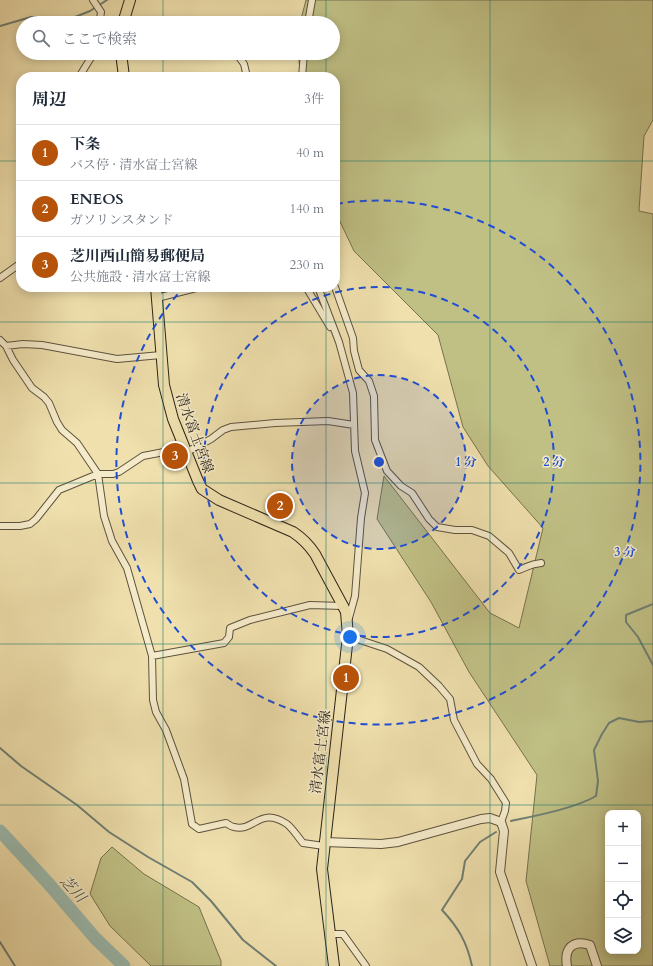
<!DOCTYPE html>
<html lang="ja">
<head>
<meta charset="utf-8">
<style>
  body { margin:0; font-family:Cardo,"Noto Serif JP",serif; background:#f6f6f7; color:#1f2937 }
  .controls { position:absolute; right:12px; bottom:12px; display:grid; overflow:hidden; border-radius:8px; box-shadow:0 2px 10px #0003 }
  .controls button { width:36px; height:36px; display:grid; place-items:center; padding:0; border:0; border-bottom:1px solid #e0e1e3; background:#fff; color:#1f2937; font:20px sans-serif }
  .you { position:absolute; left:350px; top:637px; width:14px; height:14px; margin:-10px; border:3px solid #fff; border-radius:50%; background:#1a73e8; box-shadow:0 0 0 6px #1a73e833 }
  .badge { display:grid; place-items:center; width:26px; height:26px; border-radius:50%; background:#b45309; color:#fff; font-size:13px; font-weight:700 }
  .pin { position:absolute; translate:-50% -50%; border:2px solid #fff; box-shadow:0 1px 4px #0006 }
  .list { margin:0; padding:0; list-style:none }
  h2 { display:flex; justify-content:space-between; align-items:center; height:52px; margin:0; padding:0 16px; font-size:17px }
  h2 small { font-size:13px; font-weight:400; color:#747a83 }
  .list li { display:grid; grid-template-columns:26px 1fr auto; gap:12px; align-items:center; box-sizing:border-box; height:56px; padding:0 16px; border-top:1px solid #e0e1e3 }
  .list b { display:block; font-size:15px; white-space:nowrap }
  .list p { margin:0; font-size:13px; white-space:nowrap; color:#747a83 }
  .list em { font-size:13px; font-style:normal; color:#747a83 }
  .icon { flex:none; width:22px; height:22px; fill:none; stroke:currentColor; stroke-width:2; stroke-linecap:round; stroke-linejoin:round }
  .map { position:relative; flex:none; width:653px; height:966px; overflow:hidden }
  .search { position:absolute; background:#fff; box-shadow:0 2px 10px #0003; left:16px; top:16px; width:324px; height:44px; display:flex; align-items:center; gap:10px; box-sizing:border-box; padding:0 14px; border-radius:22px; color:#747a83; font-size:15px }
  .panel { position:absolute; background:#fff; box-shadow:0 2px 10px #0003; left:16px; top:72px; width:324px; height:220px; border-radius:16px }
  .map>svg:first-child { display:block }
  .green { fill:#c0c085; stroke:#76724f; fill-rule:evenodd }
  .lines { fill:none; stroke-linecap:round; stroke-linejoin:round }
  .stream { stroke:#6f7f74; stroke-width:2 }
  .river { stroke:#9bbcb1; stroke-width:13 }
  .minor-casing { stroke:#5d523e; stroke-width:8 }
  .tertiary-casing { stroke:#5d523e; stroke-width:10 }
  .primary-casing { stroke:#2c2319; stroke-width:12 }
  .minor { stroke:#f5ebca; stroke-width:6 }
  .tertiary { stroke:#f5ebca; stroke-width:8 }
  .primary { stroke:#efe0ad; stroke-width:10 }
  .grid { fill:none; stroke:#0f766e; stroke-width:1; stroke-opacity:0.55 }
  .ring { fill:none; stroke:#1d4ed8; stroke-width:2; stroke-dasharray:7 5 }
  .labels { text-anchor:middle; stroke-width:3; stroke-linejoin:round; paint-order:stroke }
  .street-label { font-size:14px; fill:#2c2319; stroke:#f5ebca }
  .water-label { font-size:15px; font-style:italic; fill:#4d5147; stroke:#f5ebca }
  .centre { fill:#1d4ed8; stroke:#f5ebca; stroke-width:2 }
  .ring-label { font-size:12px; text-anchor:middle; font-weight:bold; fill:#1d4ed8; stroke:#f5ebca; stroke-width:3; stroke-linejoin:round; paint-order:stroke }
</style>
</head>
<body>
<div class="map">
<svg width="653" height="966" viewBox="0 0 653 966">
  <rect width="100%" height="100%" fill="#efe0ad"/>
  <filter id="stains"><feTurbulence type="fractalNoise" baseFrequency=".005" numOctaves="4"/><feColorMatrix values="0 0 0 0 .2 0 0 0 0 .09 0 0 0 0 .02 0 0 0 .5 -.17"/></filter>
  <radialGradient id="worn" r=".72"><stop offset=".6" stop-color="#630" stop-opacity="0"/><stop offset="1" stop-color="#630" stop-opacity=".3"/></radialGradient>
  <path class="green" d="M306,0H653V120L644,136L639,211L653,214V966H550L526,881L537,775L469,672L431,602L377,519L384,476L490,613L519,628L543,528L488,466L463,427L438,335L354,251L335,211V77H301L298,53H333V23H300ZM608,813H638V951H608Z
    M112,847L144,874L199,907L221,961V966H151L110,926L90,894L101,858Z"/>
  <g class="lines">
    <path class="stream" d="M0,26L31,17H75L90,11L107,0
      M653,604L626,615V622L638,637L653,665
      M0,748L21,766L77,805L109,832L148,857L192,882L211,901L243,940L276,966
      M511,821C535,816 576,808 596,796L598,781L594,750L602,734L609,723L619,718L639,722L653,721
      M0,942L15,966
      M472,966C467,942 458,927 442,910L462,879L465,861L480,842L496,832"/>
    <path class="river" d="M0,831L48,883L95,938L124,966"/>
    <defs>
      <path id="minor" d="M93,0L101,12L100,19L103,23
        M308,23L312,0
        M236,53L244,64L247,77
        M79,77L92,56V53
        M302,77L304,53
        M0,278L21,263
        M306,287L330,327
        M318,287L339,342L353,393L355,451L365,493L361,518L355,596L349,618
        M335,287L353,338L354,351L359,370L369,381L374,396L375,440L387,471L401,486L412,493L429,519L437,527L455,530H472L489,536L509,553L519,570C528,567 529,564 541,563
        M157,298L200,287
        M0,340L6,346L13,360L32,388L44,397L49,403L57,422L62,430L77,443L98,474L104,516L112,541L127,568L152,656L153,700L156,712L166,730L184,779L192,824L199,829L226,823C228,824 231,827 234,827C255,832 259,806 287,824C293,829 298,837 303,843L324,846
        M6,346L23,344L42,345L117,359L161,355
        M187,452L211,439L223,430L231,427L275,423L328,421L354,425
        M0,526H20L30,524L36,519L59,490L98,474H113L119,472L143,456L185,448
        M348,636L387,649L419,667L439,686L450,699L454,720L477,764L491,779L506,803L505,811L501,822
        M152,656L224,643L229,637L230,628L250,620L310,605L343,606
        M330,934H343L366,966"/>
      <path id="tertiary" d="M324,842L381,844L398,842L481,819L490,818L501,822L504,831L500,872L532,966
        M567,966C564,949 572,939 590,945L597,966"/>
      <path id="primary" d="M123,23L130,0
        M121,53L124,77
        M156,287L164,385L173,419L198,481L202,489L219,500L293,532C302,538 309,545 315,554L343,606L346,612L348,636L322,869L334,966"/>
    </defs>
    <use href="#minor" class="minor-casing"/>
    <use href="#tertiary" class="tertiary-casing"/>
    <use href="#primary" class="primary-casing"/>
    <use href="#minor" class="minor"/>
    <use href="#tertiary" class="tertiary"/>
    <use href="#primary" class="primary"/>
  </g>
  <path class="grid" d="M163,0V23M326,0V23M490,0V966M163,53V77M326,53V77M0,161H21M335,161H653M163,287V966M326,287V966M0,322H653M0,483H653M0,644H653M0,805H653"/>
  <circle cx="379" cy="462" r="87" fill="#1d4ed8" fill-opacity=".12"/>
  <g class="ring">
    <circle cx="379" cy="462" r="87"/>
    <circle cx="379" cy="462" r="175"/>
    <path d="M336 204A262 262 0 1 1 183 288"/>
  </g>
  <g class="labels">
    <g class="street-label">
      <text transform="translate(195 433) rotate(70)" y="5">清水富士宮線</text>
      <text transform="translate(320 752) rotate(-83)" y="5">清水富士宮線</text>
    </g>
    <g class="water-label">
      <text transform="translate(73 889) rotate(48)" y="5">芝川</text>
    </g>
  </g>
  <circle cx="379" cy="462" r="6" class="centre"/>
  <g class="ring-label">
    <text x="466" y="466">1 分</text>
    <text x="554" y="466">2 分</text>
    <text x="625" y="556">3 分</text>
  </g>
  <rect width="100%" height="100%" filter="url(#stains)"/>
  <rect width="100%" height="100%" fill="url(#worn)"/>
</svg>
<div class="controls">
<button>+</button>
<button>−</button>
<button><svg class="icon" aria-label="locate" viewBox="0 0 24 24"><circle cx="12" cy="12" r="6"/><path d="M12 2v4M12 18v4M2 12h4M18 12h4"/></svg></button>
<button><svg class="icon" aria-label="layers" viewBox="0 0 24 24"><path d="M12 4l9 5-9 5-9-5zM3 14l9 5 9-5"/></svg></button>
</div>
<div class="you"></div>
<div class="pin badge" style="left:346px;top:678px">1</div>
<div class="pin badge" style="left:280px;top:506px">2</div>
<div class="pin badge" style="left:175px;top:456px">3</div>
<div class="search"><svg class="icon" aria-label="search" viewBox="0 0 24 24"><circle cx="10" cy="10" r="6"/><path d="M15 15l6 6"/></svg>ここで検索</div>
<section class="panel">
<h2>周辺<small>3件</small></h2>
<ul class="list">
<li><span class="badge">1</span><div><b>下条</b><p>バス停 · 清水富士宮線</p></div><em>40 m</em></li>
<li><span class="badge">2</span><div><b>ENEOS</b><p>ガソリンスタンド</p></div><em>140 m</em></li>
<li><span class="badge">3</span><div><b>芝川西山簡易郵便局</b><p>公共施設 · 清水富士宮線</p></div><em>230 m</em></li>
</ul>
</section>
</div>
</body>
</html>
